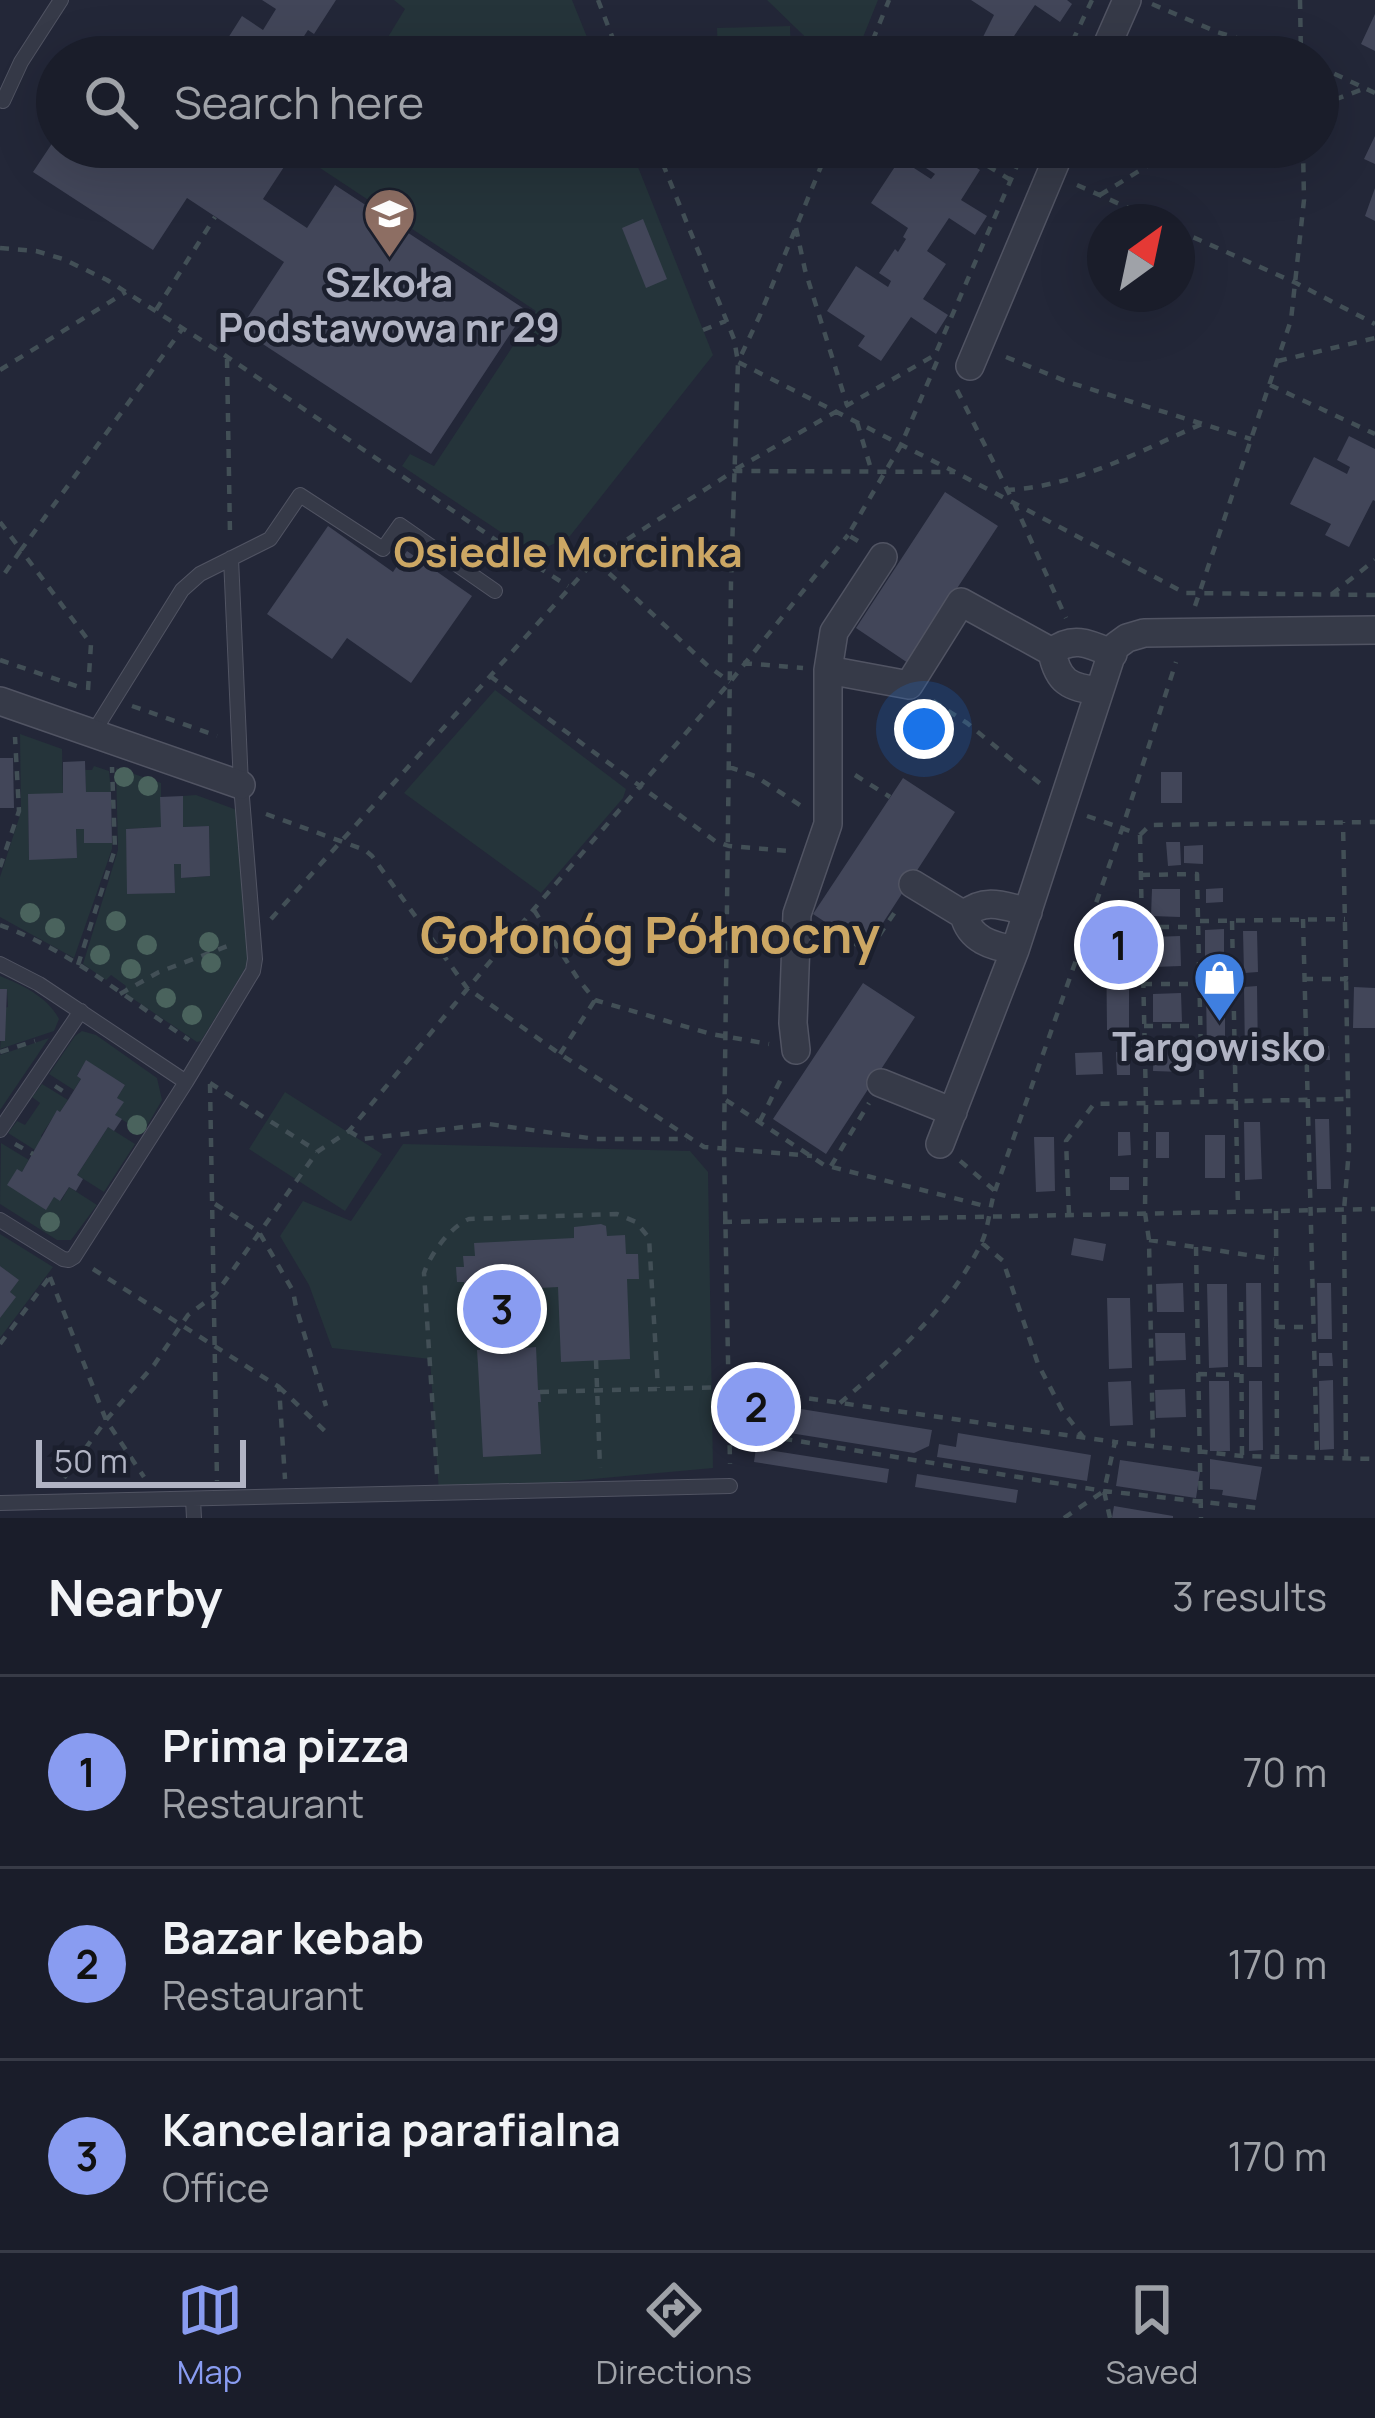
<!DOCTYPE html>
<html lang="en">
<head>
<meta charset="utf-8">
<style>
  body { margin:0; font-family:Manrope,sans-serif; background:#272a36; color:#f1f3f6 }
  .compass { position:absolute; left:1087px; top:204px; width:108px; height:108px; border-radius:50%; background:#1a1d2a; box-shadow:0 12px 48px #0002; rotate:33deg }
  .scale { position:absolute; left:36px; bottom:30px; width:210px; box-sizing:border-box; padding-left:12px; border:6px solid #b1b4c4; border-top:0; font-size:33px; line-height:42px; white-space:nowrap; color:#b1b4c4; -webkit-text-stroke:9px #1b1f2d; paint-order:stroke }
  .you { position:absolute; left:924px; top:729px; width:42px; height:42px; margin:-30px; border:9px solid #fff; border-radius:50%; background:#1a73e8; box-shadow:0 0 0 18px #1a73e833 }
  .badge { display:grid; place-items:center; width:78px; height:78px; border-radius:50%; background:#899cf1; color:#111; font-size:39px; font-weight:700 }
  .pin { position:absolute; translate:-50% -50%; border:6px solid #fff; box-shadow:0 3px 12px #0006 }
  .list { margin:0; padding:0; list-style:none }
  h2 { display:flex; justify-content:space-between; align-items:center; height:156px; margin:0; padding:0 48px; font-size:51px }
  h2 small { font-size:39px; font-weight:400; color:#9fa2a8 }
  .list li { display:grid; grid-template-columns:78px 1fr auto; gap:36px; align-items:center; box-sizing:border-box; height:192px; padding:0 48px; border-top:3px solid #383b47 }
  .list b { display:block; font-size:45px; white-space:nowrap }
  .list p { margin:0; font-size:39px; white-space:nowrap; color:#9fa2a8 }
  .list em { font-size:39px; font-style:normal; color:#9fa2a8 }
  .icon { flex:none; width:66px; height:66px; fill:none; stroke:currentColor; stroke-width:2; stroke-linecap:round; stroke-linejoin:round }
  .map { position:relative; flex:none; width:1375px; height:1518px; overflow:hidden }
  .search { position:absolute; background:#1a1d2a; box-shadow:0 12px 48px #0002; left:36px; right:36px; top:36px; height:132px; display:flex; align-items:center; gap:30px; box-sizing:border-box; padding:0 42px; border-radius:66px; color:#9fa2a8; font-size:45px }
  .sheet { height:732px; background:#1a1d2a }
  nav { display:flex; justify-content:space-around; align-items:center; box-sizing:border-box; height:168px; border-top:3px solid #383b47; background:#1a1d2a; font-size:33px; color:#9fa2a8 }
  nav a { display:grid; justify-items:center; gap:6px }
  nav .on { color:#899cf1 }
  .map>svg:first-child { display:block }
  .green { fill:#25343a }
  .building { fill:#424659 }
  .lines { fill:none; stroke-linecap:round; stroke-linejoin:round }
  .lane-casing { stroke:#515463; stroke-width:16 }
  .street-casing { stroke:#515463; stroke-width:30 }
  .path { stroke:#424f56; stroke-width:4.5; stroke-dasharray:9 9; stroke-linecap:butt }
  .lane { stroke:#363a48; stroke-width:14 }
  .street { stroke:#363a48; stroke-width:27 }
  .tree { fill:#4a635d }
  .labels { text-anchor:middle; stroke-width:9; stroke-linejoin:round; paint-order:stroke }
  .poi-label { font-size:39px; font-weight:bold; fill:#b1b4c4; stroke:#1b1f2d }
  .neighbourhood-label { font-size:42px; font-weight:bold; fill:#cca764; stroke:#1b1f2d }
  .district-label { font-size:51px; font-weight:bold; fill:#cca764; stroke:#1b1f2d }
</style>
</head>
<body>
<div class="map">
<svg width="1375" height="1518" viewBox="0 0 1375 1518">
  <rect width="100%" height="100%" fill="#232738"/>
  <path class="green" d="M394,0H572L595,57H376L405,9Z
    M767,0H878L855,57H826Z
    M790,26L791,57H718L717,28Z
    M320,147H630L713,355L570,536L545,548L523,547L402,466L410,454L434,466L536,311L311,162Z
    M495,690L626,789L623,798L541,893L404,793Z
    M20,734L62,749L63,793L28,795L29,859L77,858L76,829H84L85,843H112V849L74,958L0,917V877L21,812Z
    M94,766L109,771L111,792H86L85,770H92Z
    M116,768L161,783V827L126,829L128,894L175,892L174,864H181L182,878L210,876L209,826L183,827V796L196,795L237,810L249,962L201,1041L197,1042L123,992L126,986L111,975L106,980L83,964L118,850Z
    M0,976C22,985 48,997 59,1019L54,1031L0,1049L4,1008L8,1007L7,990L0,989Z
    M82,1031L96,1035L157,1078L162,1100L143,1133L115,1115L123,1102L117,1098L125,1085L86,1061L77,1075L81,1079L74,1090L49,1074L75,1036Z
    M49,1038L0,1110V1055Z
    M42,1084L68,1100L60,1112L57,1111L41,1136L43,1139L35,1150L8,1133L17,1121L25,1125L40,1103L32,1097Z
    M285,1092L382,1154L345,1211L249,1149Z
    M108,1127L135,1144L104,1192L77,1175Z
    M1,1143L29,1160L22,1172L45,1210L54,1197L61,1201L69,1187L97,1205L71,1240H57L0,1204Z
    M403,1144L690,1151L708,1172L713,1468L439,1493L430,1359L332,1348L309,1285L280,1236L303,1201L351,1221Z
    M0,1234L53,1267L0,1338V1318L15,1297L10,1292L18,1280L0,1266Z"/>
  <path class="building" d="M262,0H336L314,34L308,30L295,50L305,57H216L242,16L263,30L276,9Z
    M971,0H1067L1072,4L1060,22L1035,5L1012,39L1031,51L1027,57H966L980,36L983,37L994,15Z
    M1375,14V51L1361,44Z
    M57,136V147H138L163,163L174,147H297L263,199L307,228L335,185L526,310L431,454L240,329L284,262L187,198L153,250L33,172Z
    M1375,136V164L1364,159Z
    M935,147H945L980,170L961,200L987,216L975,235L949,218L927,251L946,264L923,299L948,315L936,334L911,317L881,361L858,346L865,336L827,311L856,266L888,287L891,281L879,273L895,249L898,252L906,239L903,237L908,228L871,203L900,159L931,179L935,174L923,166Z
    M1375,188V221L1365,216Z
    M643,219L667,279L646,288L622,228Z
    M1349,436L1375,449V501L1373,500L1349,547L1325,535L1331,524L1290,504L1314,457L1347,474L1350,467L1337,460Z
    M945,492L998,526L908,663L856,628Z
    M328,526L393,572L407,551L472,596L411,683L347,638L332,659L267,614Z
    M0,758H13L14,808H0Z
    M85,761L86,792H111L112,843H84V829H76L77,858L29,860L28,794L63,793V762Z
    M1161,772H1182V803H1161Z
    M903,778L955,812L866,949L813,914Z
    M183,796V827L209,826L210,876L181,878V864H174L175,893L127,894L126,829L161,827L160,797Z
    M1166,842H1180L1181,865L1168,866Z
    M1203,845V864L1184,863V846Z
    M1223,888V902L1206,903V889Z
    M1152,889H1180V917L1151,916Z
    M1224,929V973H1205V930Z
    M1243,931H1257L1258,972L1244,973Z
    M1129,932V1030H1107L1106,933Z
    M1180,936L1181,966L1153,967V937Z
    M863,983L915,1017L826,1154L773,1119Z
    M1225,986V1055H1207L1206,987Z
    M1257,986L1258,1056H1245L1244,987Z
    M1354,987L1375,988V1028H1353Z
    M0,989H7L5,1041H0Z
    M1181,993L1182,1022H1153V994Z
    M1154,1042L1182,1043V1072L1153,1071Z
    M1315,1046H1329L1330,1060H1316Z
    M1102,1052L1103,1074L1076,1075L1075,1053Z
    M1116,1052H1130V1075H1117Z
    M86,1060L125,1085L117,1098L124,1102L115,1115L122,1119L114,1131L108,1127L77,1175L83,1179L76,1191L69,1187L60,1201L54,1197L46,1210L7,1185L17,1169L22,1172L57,1110L60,1112L68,1100L81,1079L77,1076Z
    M1315,1119H1329L1331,1189H1317Z
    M1244,1122H1260L1262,1179L1245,1180Z
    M1118,1132H1130L1131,1155L1118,1156Z
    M1156,1132H1169V1158H1156Z
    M1205,1135H1225V1178H1205Z
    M1034,1137H1054L1055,1191L1036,1192Z
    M1110,1177H1129V1190H1110Z
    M601,1224L606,1226L607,1236L625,1235L626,1254H638L639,1279H627L630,1359L561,1362L558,1287L521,1289V1304L524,1303V1314H522L524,1348L536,1347L538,1390H540L541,1402H538L541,1454L483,1457L478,1365L477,1350H480L477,1291L465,1292L464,1282H457L456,1267H464L463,1256H475L474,1243L574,1238V1227Z
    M1074,1238L1106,1244L1103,1261L1071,1255Z
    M0,1266L19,1280L10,1292L16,1297L0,1318Z
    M1183,1283L1184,1312H1157L1156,1284Z
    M1246,1283H1261L1262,1367H1247Z
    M1317,1283H1331L1332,1339H1318Z
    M1207,1284H1227L1228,1367L1209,1368Z
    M1107,1298H1130L1132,1368L1109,1369Z
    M1155,1333H1185L1186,1360L1156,1361Z
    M1319,1353H1332L1333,1366H1319Z
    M1333,1380L1334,1449L1320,1450L1319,1381Z
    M1131,1381L1133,1425L1110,1426L1108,1382Z
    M1209,1381H1229L1230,1451H1210Z
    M1249,1381H1262L1263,1450L1249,1451Z
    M1185,1389L1186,1417L1156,1418L1155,1390Z
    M757,1402L932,1430L929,1446L914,1453L753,1427Z
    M958,1433L1091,1455L1087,1481L937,1457L939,1444L956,1447Z
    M756,1448L889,1469L887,1483L754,1462Z
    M1210,1459L1262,1467L1256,1500L1222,1495L1223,1490L1210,1489Z
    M1120,1460L1200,1472L1196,1498L1116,1486Z
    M917,1474L1018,1490L1016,1503L915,1487Z
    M1114,1506L1173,1516V1518H1112Z"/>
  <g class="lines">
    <defs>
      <path id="lane" d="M3,101L21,62L61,0
        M93,733L182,590L200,574L270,539L300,495L383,549L400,525L495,591
        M0,964L39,984L186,1082
        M0,1130L81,1011
        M0,1220L63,1259L69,1260L74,1257L186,1082L253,971L255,959L241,785L231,558
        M193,1499L194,1518
        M0,1503L730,1486"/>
      <path id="street" d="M1102,57L1127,0
        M970,366L1062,147
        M1052,652C1058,682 1069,687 1098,691
        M828,670L909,685L961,602L1052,652C1073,635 1090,644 1113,654
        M0,701L241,785
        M913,884L964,915C985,897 1004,906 1028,912
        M964,915C970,940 992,946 1015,950
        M796,1050L793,1023L797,914L828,824V670L834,632L883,557
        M881,1083L953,1112
        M940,1144L1015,950L1110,659L1116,646L1127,638L1144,633L1375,630"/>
    </defs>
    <use href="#lane" class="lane-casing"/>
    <use href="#street" class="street-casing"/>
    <path class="path" d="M598,0L620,57
      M1300,0L1301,57
      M1152,4L1217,32L1299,57
      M866,57L889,0
      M1065,57L1092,0
      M1318,66L1375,93
      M1318,106L1363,89
      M656,147L734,339L738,362L731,582L724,1148L730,1464
      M829,147L760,315L738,362L955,472L1185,593L1375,595
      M957,147L1009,179
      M1077,185L1160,222
      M1100,195L1160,158L1199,147
      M796,228L805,270L847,405
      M1177,230L1296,283L1375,324
      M0,248L36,251L63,259L107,280L226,356L509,549L568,586
      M156,310L215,217
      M703,330L726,321
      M1006,357L1068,382L1251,439
      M227,359L230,534
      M1278,361L1375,338
      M0,370L126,292
      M1270,385L1375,434
      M957,390L1015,505L1066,618
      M857,422L871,469
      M736,469L935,355L1025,147
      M1006,490C1076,487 1142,450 1204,423
      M0,522L21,550L0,580
      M858,541L848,535L901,445L938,359
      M596,561L708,666L730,682
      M1332,594L1375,560
      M1195,606L1291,320L1304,200L1303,147
      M0,660L85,689
      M743,663L803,668
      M490,676L715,841L729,846L789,851
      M88,690L91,644L21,550L183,328
      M933,701L967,723L1043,786
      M132,706L217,736
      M729,767L755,776L803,807
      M855,775L890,797
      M266,814L365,850L372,856L467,988L560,1054L704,1147L812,1156
      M1087,816L1138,834
      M1140,835L1146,1103L1145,1213L1149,1240L1153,1446
      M1140,835L1150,825L1375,822
      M0,867L19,811L15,737
      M1141,875L1197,874L1202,1100
      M534,910L578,979L595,1000L711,1034L769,1044
      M271,919L595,560L734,471L955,472
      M1303,919L1317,1457
      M1200,921L1345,919
      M1232,921L1238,1209
      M824,924L868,952L899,906
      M0,925C69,950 129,1000 189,1040
      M1142,927H1196
      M78,965L115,849L112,767
      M1199,976H1233
      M1304,979H1346L1343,822
      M1143,984H1198
      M120,994L159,972L233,944
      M1144,1026H1198
      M0,1052L35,1041
      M560,1054L595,1000
      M210,1083L317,1151
      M210,1084L217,1481
      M55,1086L70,1096
      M726,1100L824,1165L989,1207
      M760,1121L784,1073
      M349,1131L362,1139L489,1124L596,1139H687
      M15,1144L33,1154
      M831,1166L869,1103
      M995,1191L1122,829L1176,662
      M215,1204L259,1232L293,1291L296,1307L326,1406
      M1276,1211L1277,1457
      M1069,1214L1066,1141L1094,1104L1347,1099
      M723,1222L1375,1209
      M1149,1240L1274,1259
      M982,1243L1003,1261L1038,1364L1062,1410L1083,1437
      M1196,1247L1201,1518
      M93,1269L279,1387L285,1479
      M50,1277L106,1420L144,1477
      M1241,1302L1242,1456
      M1276,1327H1312
      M0,1344L49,1278
      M596,1360L600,1468
      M1198,1374L1240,1375
      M279,1387L328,1434
      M540,1392L728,1387L1115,1442
      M840,1403C893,1358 948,1309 980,1246C989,1229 989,1208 995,1191L958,1159
      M730,1430L1104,1491L1258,1508
      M1346,1458L1344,1210L1349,1149L1346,979
      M437,1474L424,1273C431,1253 450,1227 469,1219L617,1214L636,1222L649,1238L658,1388
      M64,1478L106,1420L154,1365L188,1315L215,1295L317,1152L349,1131L534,909L730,682L848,535
      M1064,1518L1104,1491
      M1110,1518L1104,1491L1115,1442L1242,1456L1375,1459"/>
    <use href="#lane" class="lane"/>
    <use href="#street" class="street"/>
  </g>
  <g class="tree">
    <circle cx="124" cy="777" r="10"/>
    <circle cx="148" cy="786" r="10"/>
    <circle cx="30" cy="913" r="10"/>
    <circle cx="116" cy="921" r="10"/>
    <circle cx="55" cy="928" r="10"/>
    <circle cx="209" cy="942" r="10"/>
    <circle cx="147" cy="945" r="10"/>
    <circle cx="100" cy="955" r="10"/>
    <circle cx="211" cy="963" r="10"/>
    <circle cx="131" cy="969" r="10"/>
    <circle cx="166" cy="998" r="10"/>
    <circle cx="192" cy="1015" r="10"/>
    <circle cx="137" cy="1125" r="10"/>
    <circle cx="50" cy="1222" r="10"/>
  </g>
  <defs>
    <symbol id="school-pin" viewBox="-11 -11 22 30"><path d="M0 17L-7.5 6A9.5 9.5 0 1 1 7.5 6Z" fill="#8d6e63" stroke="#1b1f2d"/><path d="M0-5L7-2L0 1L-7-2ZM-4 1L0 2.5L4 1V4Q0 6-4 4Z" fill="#fff"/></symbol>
    <symbol id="shop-pin" viewBox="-11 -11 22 30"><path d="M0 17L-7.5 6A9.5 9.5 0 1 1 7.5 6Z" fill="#3f7fe0" stroke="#1b1f2d"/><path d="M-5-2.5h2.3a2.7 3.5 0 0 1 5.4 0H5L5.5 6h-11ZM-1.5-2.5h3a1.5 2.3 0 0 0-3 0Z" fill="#fff"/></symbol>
  </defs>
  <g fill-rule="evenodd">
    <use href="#school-pin" x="360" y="184" width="59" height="81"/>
    <use href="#shop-pin" x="1190" y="948" width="59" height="81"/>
  </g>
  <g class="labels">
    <g class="poi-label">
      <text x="389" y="297">Szkoła<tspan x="389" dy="45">Podstawowa nr 29</tspan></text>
      <text x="1219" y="1061">Targowisko</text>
    </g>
    <g class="neighbourhood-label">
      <text x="568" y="567">Osiedle Morcinka</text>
    </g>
    <g class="district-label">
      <text x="650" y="953">Gołonóg Północny</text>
    </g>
  </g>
</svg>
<svg class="compass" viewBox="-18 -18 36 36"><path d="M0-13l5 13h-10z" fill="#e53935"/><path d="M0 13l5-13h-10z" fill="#9fa2a8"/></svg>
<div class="scale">50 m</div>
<div class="you"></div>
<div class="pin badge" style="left:1119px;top:945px">1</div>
<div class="pin badge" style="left:756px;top:1407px">2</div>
<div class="pin badge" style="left:502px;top:1309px">3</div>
<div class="search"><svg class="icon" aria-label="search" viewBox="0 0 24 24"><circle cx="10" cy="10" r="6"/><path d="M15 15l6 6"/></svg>Search here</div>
</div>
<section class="sheet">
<h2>Nearby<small>3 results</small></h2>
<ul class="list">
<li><span class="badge">1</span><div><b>Prima pizza</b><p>Restaurant</p></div><em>70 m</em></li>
<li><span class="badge">2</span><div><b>Bazar kebab</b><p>Restaurant</p></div><em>170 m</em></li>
<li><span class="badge">3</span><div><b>Kancelaria parafialna</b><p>Office</p></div><em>170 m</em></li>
</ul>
</section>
<nav>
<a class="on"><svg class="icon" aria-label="map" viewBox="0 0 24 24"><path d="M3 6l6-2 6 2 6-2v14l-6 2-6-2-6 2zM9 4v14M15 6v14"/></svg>Map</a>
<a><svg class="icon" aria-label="directions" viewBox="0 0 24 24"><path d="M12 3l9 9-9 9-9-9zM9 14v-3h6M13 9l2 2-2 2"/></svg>Directions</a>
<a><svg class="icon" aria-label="saved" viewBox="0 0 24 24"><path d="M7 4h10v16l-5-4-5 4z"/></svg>Saved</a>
</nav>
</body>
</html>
